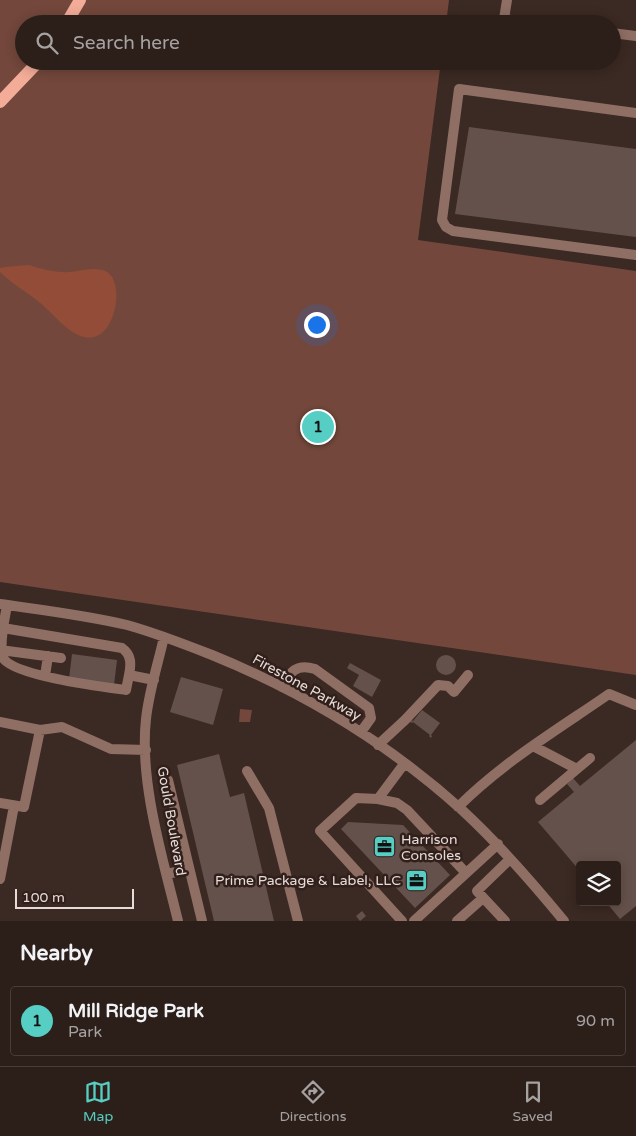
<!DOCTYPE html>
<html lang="en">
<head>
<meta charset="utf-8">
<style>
  body { margin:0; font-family:"Varela Round",sans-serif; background:#382c27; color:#f1f3f6 }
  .controls { position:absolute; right:15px; bottom:15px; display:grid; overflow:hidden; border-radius:5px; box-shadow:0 2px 12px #0003 }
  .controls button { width:45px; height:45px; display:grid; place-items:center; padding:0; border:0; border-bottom:1px solid #483d39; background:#2c1f1a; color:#f1f3f6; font:25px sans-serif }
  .scale { position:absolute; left:15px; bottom:12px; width:119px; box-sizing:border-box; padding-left:5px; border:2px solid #e7dbd7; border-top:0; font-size:14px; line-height:18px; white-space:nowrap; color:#e7dbd7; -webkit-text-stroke:4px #301f1a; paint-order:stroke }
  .you { position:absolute; left:316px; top:324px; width:18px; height:18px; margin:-12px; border:4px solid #fff; border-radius:50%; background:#1a73e8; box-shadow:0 0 0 8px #1a73e833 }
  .badge { display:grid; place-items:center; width:32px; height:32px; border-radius:50%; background:#56cec3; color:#111; font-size:16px; font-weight:700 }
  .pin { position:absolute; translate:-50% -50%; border:2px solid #fff; box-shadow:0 1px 5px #0006 }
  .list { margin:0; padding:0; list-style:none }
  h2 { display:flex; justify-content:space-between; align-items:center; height:65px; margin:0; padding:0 20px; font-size:21px }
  h2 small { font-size:16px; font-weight:400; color:#a6a2a2 }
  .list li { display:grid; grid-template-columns:32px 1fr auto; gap:15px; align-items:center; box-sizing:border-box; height:70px; margin:0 10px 10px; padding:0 10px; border:1px solid #483d39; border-radius:5px }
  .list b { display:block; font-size:19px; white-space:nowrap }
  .list p { margin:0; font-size:16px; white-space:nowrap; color:#a6a2a2 }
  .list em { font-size:16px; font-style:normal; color:#a6a2a2 }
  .icon { flex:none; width:28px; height:28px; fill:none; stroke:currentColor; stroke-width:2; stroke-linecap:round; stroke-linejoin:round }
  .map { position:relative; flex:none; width:636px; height:921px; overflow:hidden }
  .search { position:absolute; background:#2c1f1a; box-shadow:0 2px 12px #0003; left:15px; right:15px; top:15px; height:55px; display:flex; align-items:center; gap:12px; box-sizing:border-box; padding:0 18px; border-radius:28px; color:#a6a2a2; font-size:19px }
  .sheet { height:145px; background:#2c1f1a }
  nav { display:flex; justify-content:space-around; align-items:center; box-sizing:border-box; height:70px; border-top:1px solid #483d39; background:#2c1f1a; font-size:14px; color:#a6a2a2 }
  nav a { display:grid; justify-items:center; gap:2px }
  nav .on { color:#56cec3 }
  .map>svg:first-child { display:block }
  .green { fill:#73473b }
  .water { fill:#934c37 }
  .building { fill:#65514b }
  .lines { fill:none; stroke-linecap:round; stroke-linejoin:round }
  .minor { stroke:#8f6e64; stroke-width:10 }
  .major { stroke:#f2ac98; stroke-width:12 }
  .labels { text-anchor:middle; stroke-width:5; stroke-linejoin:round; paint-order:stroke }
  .street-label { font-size:14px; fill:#e7dbd7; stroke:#301f1a }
  .poi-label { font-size:14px; fill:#e7dbd7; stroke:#301f1a; text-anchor:start }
</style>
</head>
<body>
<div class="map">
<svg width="636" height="921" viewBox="0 0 636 921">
  <rect width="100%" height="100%" fill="#3b2923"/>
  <path class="green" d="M0,0H449L446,24H24V61H441L418,240L636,271V675L0,582Z
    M240,709L252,710L250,722H239Z"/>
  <path class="water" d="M29,265C41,269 57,273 70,272C81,271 97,266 107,272C126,283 115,345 84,337C67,333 53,313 39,302C27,292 12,284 0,272V268C9,266 20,266 29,265Z"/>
  <path class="building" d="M469,127L636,149V237L455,214Z
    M72,654L117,660L114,685L69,679Z
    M436 665a10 10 0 1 1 20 0a10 10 0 1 1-20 0Z
    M350,663L381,680L372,697L353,686L359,675L347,668Z
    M181,677L223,689L213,725L170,712Z
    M422,710L440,723L431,735L432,736L431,738L429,736L430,735L413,722L412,723L410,722L412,720L413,721Z
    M636,740V906L620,919L606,902H617V865H580V871L538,822L574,792L567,784L573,778L580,786Z
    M219,754L230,797L244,793L274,921H214L177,765Z
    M348,822L403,825L450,875L415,908L341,829Z
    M362,911L366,916L360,921L356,916Z"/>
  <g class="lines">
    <path class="minor" d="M507,0L504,19L542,24
      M612,33L636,36
      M636,113L459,89L442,220L446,227L453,231L636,255
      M0,604C42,610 85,615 127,625C156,633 184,644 212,655C303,692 389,744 462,810C499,844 532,882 564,921
      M7,605L3,628L122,648C132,655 131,665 129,675L154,680
      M3,628C2,637 0,650 3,658C14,676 104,687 126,690L129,675
      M164,637C158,664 149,691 146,719C139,782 163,859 178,921
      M0,650L61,658
      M45,676L48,656
      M282,687C290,672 296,663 315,669L369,708L371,718L361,732
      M0,722L40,730L62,727L111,749L146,750
      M378,745L405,720L438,685L448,686L454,692L468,675
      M533,746L577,769
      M247,771L269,808L298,921
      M168,780L202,921
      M378,799L397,803L407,810L466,873
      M540,800L590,758
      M0,803L24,807L40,730
      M458,807C503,762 557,730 609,694L636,705
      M167,874L189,869
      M0,879L14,806
      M402,921L320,831L356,798L378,799L404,764
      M414,921L498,844
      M457,921L483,898
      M505,921L477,891L510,859"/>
    <path class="major" d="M66,24L80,0
      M0,102L39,61"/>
  </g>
  <defs>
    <symbol id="office-square" viewBox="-11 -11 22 22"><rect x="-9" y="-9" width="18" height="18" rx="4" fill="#56cec3" stroke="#301f1a"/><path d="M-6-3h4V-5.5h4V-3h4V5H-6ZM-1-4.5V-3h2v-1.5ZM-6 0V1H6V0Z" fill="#111"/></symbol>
  </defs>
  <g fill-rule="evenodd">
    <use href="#office-square" x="372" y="834" width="25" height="25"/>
    <use href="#office-square" x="404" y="868" width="25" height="25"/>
  </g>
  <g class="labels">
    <g class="street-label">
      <text transform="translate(307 687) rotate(29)" y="5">Firestone Parkway</text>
      <text transform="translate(172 821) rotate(80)" y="5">Gould Boulevard</text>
    </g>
    <g class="poi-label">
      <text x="401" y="844">Harrison<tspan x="401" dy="16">Consoles</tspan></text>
      <text x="401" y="885" text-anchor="end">Prime Package &amp; Label, LLC</text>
    </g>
  </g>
</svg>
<div class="controls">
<button><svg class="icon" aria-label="layers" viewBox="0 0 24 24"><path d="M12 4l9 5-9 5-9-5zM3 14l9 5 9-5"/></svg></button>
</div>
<div class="scale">100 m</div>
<div class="you"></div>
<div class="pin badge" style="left:318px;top:427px">1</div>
<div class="search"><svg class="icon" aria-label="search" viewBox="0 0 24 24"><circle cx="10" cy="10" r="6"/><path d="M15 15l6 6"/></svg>Search here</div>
</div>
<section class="sheet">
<h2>Nearby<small></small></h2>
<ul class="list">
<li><span class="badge">1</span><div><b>Mill Ridge Park</b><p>Park</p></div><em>90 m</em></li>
</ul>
</section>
<nav>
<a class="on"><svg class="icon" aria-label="map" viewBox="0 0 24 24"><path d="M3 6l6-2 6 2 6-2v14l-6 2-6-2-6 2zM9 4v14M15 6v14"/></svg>Map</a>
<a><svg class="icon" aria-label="directions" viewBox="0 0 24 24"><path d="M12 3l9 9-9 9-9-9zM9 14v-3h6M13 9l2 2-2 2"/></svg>Directions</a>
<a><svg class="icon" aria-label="saved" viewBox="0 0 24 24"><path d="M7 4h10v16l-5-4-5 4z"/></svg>Saved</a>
</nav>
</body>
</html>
